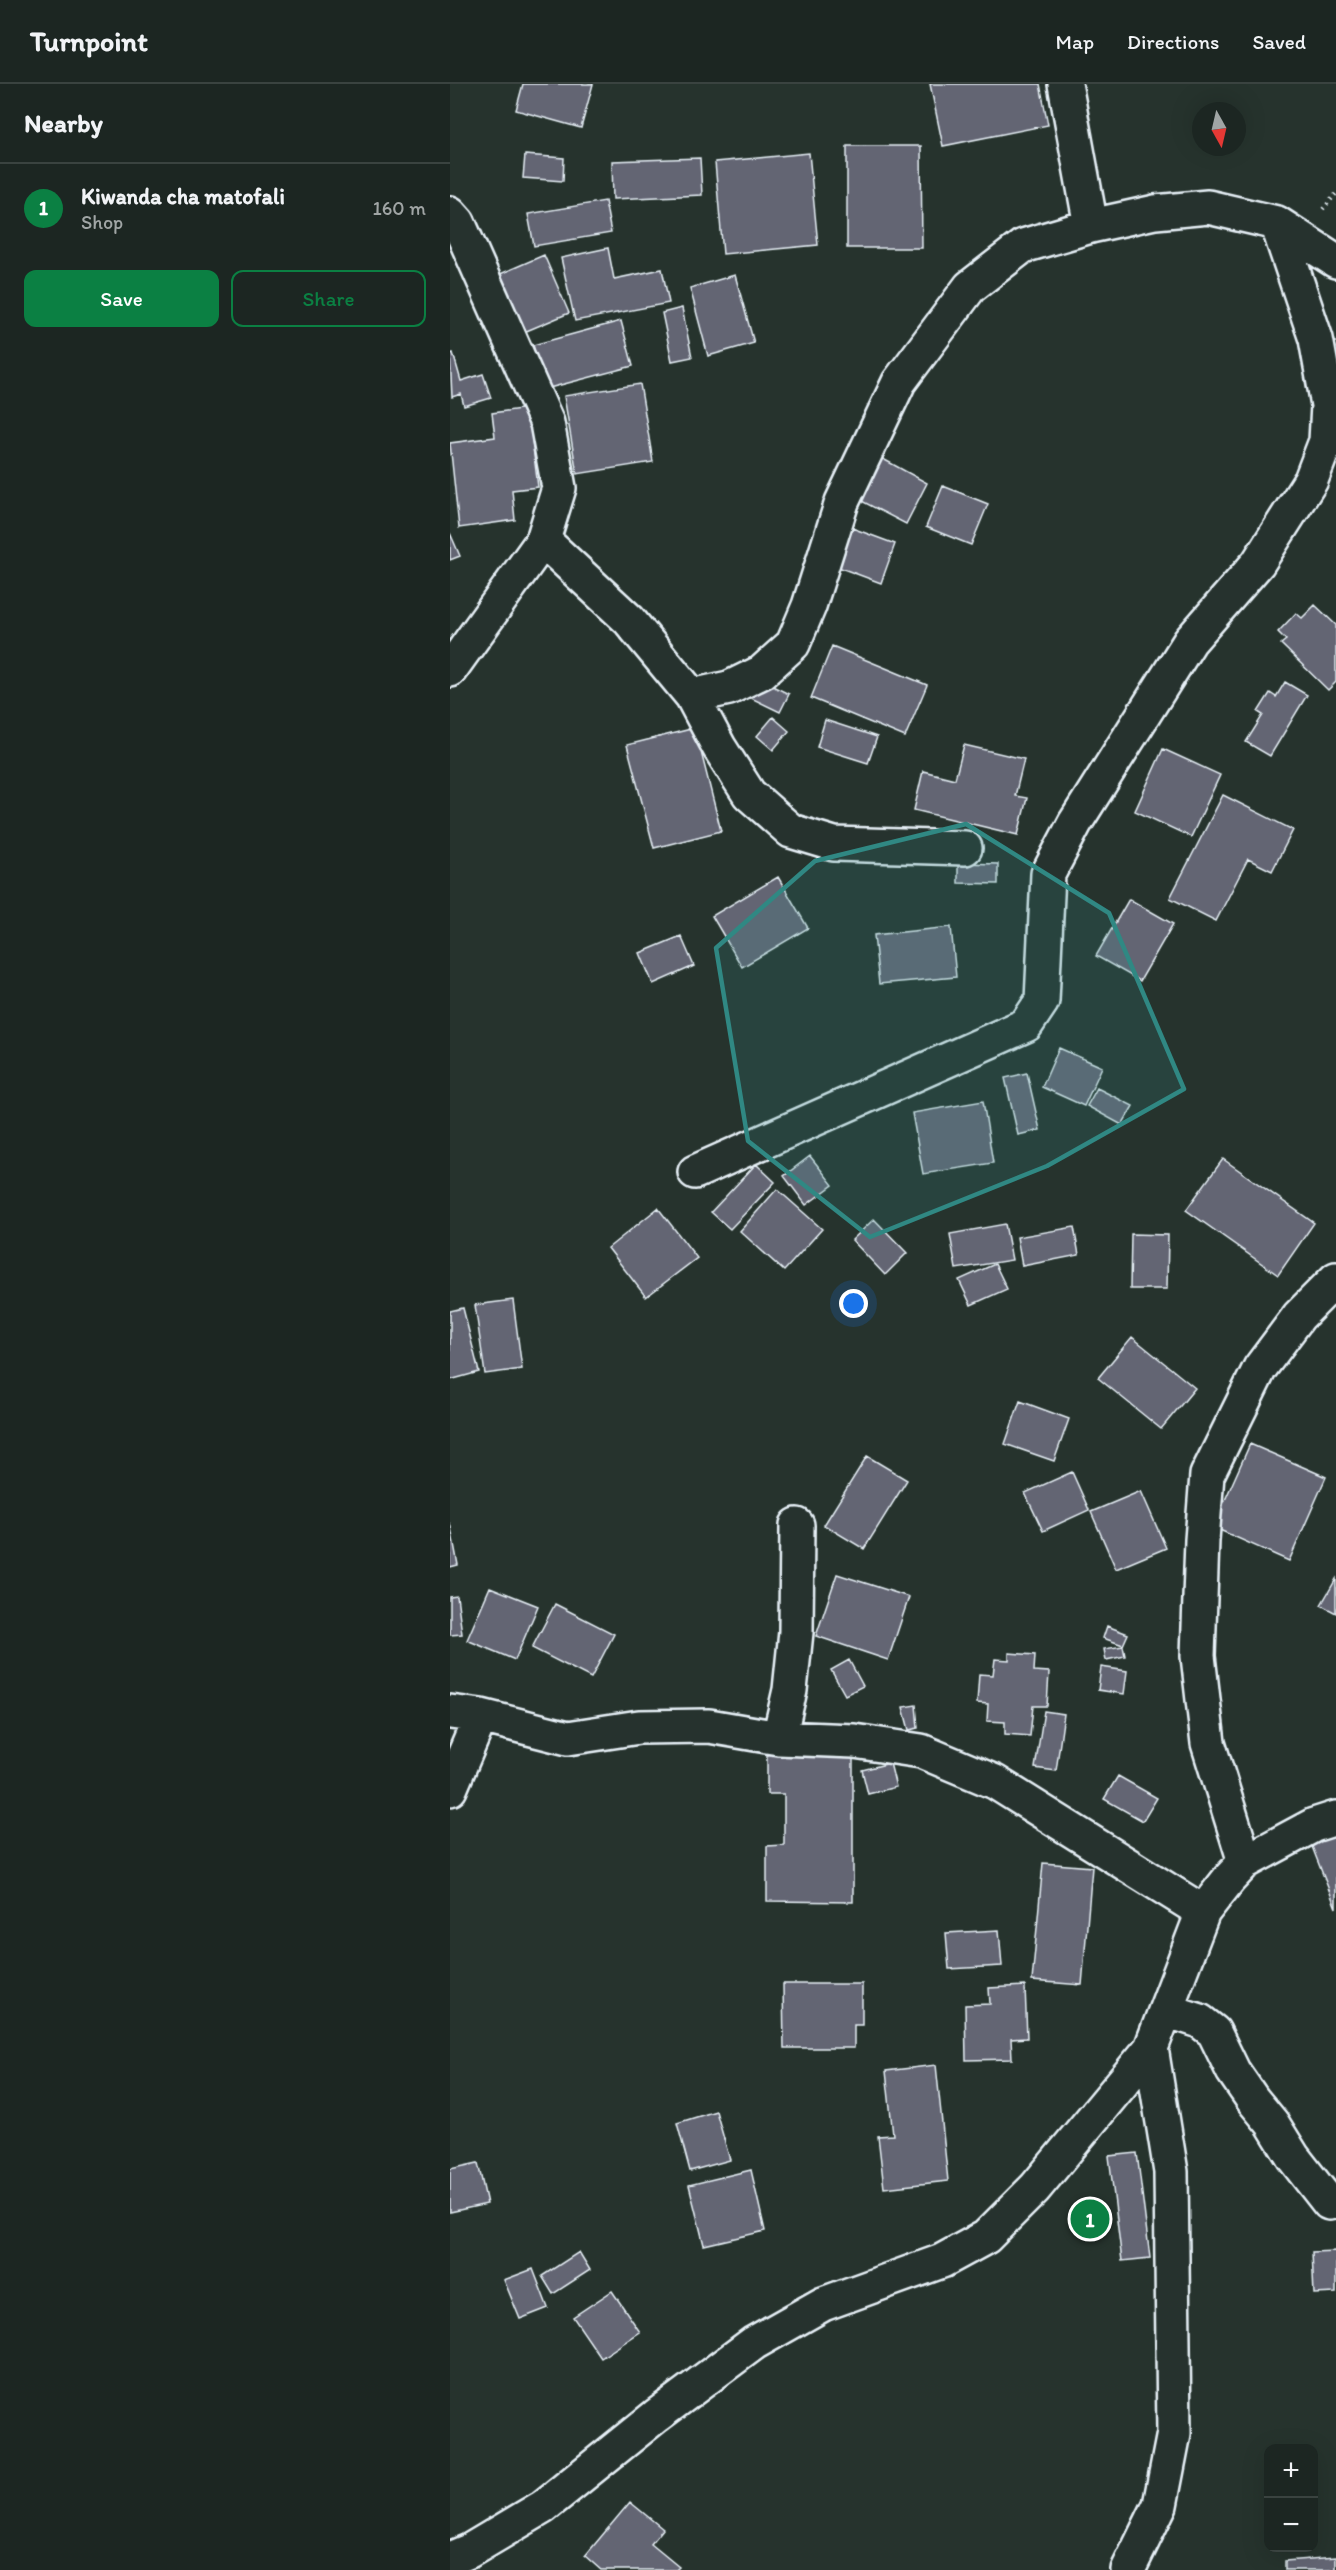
<!DOCTYPE html>
<html lang="en">
<head>
<meta charset="utf-8">
<style>
  body { margin:0; font-family:Itim,sans-serif; background:#29322f; color:#f1f3f6 }
  .controls { position:absolute; right:18px; bottom:18px; display:grid; overflow:hidden; border-radius:12px; box-shadow:0 6px 24px #0002 }
  .controls button { width:54px; height:54px; display:grid; place-items:center; padding:0; border:0; border-bottom:2px solid #3a4340; background:#1c2622; color:#f1f3f6; font:30px sans-serif }
  .compass { position:absolute; left:742px; top:18px; width:54px; height:54px; border-radius:50%; background:#1c2622; box-shadow:0 6px 24px #0002; rotate:172deg }
  .you { position:absolute; left:404px; top:1220px; width:21px; height:21px; margin:-15px; border:4px solid #fff; border-radius:50%; background:#1a73e8; box-shadow:0 0 0 9px #1a73e833 }
  .badge { display:grid; place-items:center; width:39px; height:39px; border-radius:50%; background:#0b8043; color:#fff; font-size:20px; font-weight:700 }
  .pin { position:absolute; translate:-50% -50%; border:3px solid #fff; box-shadow:0 2px 6px #0006 }
  .list { margin:0; padding:0; list-style:none }
  h2 { display:flex; justify-content:space-between; align-items:center; height:78px; margin:0; padding:0 24px; font-size:26px }
  h2 small { font-size:20px; font-weight:400; color:#a0a5a5 }
  .list li { display:grid; grid-template-columns:39px 1fr auto; gap:18px; align-items:center; box-sizing:border-box; height:90px; padding:0 24px; border-top:2px solid #3a4340 }
  .list b { display:block; font-size:22px; white-space:nowrap }
  .list p { margin:0; font-size:20px; white-space:nowrap; color:#a0a5a5 }
  .list em { font-size:20px; font-style:normal; color:#a0a5a5 }
  .actions { display:flex; gap:12px; padding:18px 24px }
  .actions a { flex:1; padding:14px 0; border:2px solid #0b8043; border-radius:12px; text-align:center; font-size:21px; color:#0b8043 }
  .actions .main { background:#0b8043; color:#fff }
  .map { position:relative; flex:none; width:886px; height:2486px; overflow:hidden }
  header { display:flex; align-items:center; gap:36px; box-sizing:border-box; height:84px; padding:0 30px; background:#1c2622; border-bottom:2px solid #3a4340 }
  header strong { font-size:28px }
  nav { display:flex; gap:33px; margin-inline-start:auto; font-size:21px }
  main { display:flex }
  aside { flex:1; background:#1c2622 }
  .map>svg:first-child { display:block }
  .building { fill:#646573; stroke:#e8f1f8; stroke-width:1.5 }
  .lines { fill:none; stroke-linecap:round; stroke-linejoin:round }
  .minor-casing { stroke:#e8f1f8; stroke-width:38 }
  .path { stroke:#e8f1f8; stroke-width:4; stroke-dasharray:1.5 4.5; stroke-linecap:butt }
  .minor { stroke:#26332d; stroke-width:33 }
  .marked { fill:#308883; fill-opacity:0.2; stroke:#308883; stroke-width:4.5; stroke-linejoin:round }
</style>
</head>
<body>
<header>
<strong>Turnpoint</strong>
<nav><a>Map</a><a>Directions</a><a>Saved</a></nav>
</header>
<main>
<aside>
<h2>Nearby<small></small></h2>
<ul class="list">
<li><span class="badge">1</span><div><b>Kiwanda cha matofali</b><p>Shop</p></div><em>160 m</em></li>
</ul>
<div class="actions"><a class="main">Save</a><a>Share</a></div>
</aside>
<div class="map">
<svg width="886" height="2486" viewBox="0 0 886 2486">
  <rect width="100%" height="100%" fill="#26332d"/>
  <filter id="ink" filterUnits="userSpaceOnUse"><feTurbulence type="fractalNoise" baseFrequency=".0167" numOctaves="2"/><feDisplacementMap in="SourceGraphic" scale="12" xChannelSelector="R" yChannelSelector="G"/><feConvolveMatrix kernelMatrix="1 2 1 2 8 2 1 2 1" color-interpolation-filters="sRGB"/></filter>
  <g filter="url(#ink)">
    <path class="building" d="M73,0H143L131,44L66,26Z
      M480,0H590L598,41L493,62Z
      M397,62H471L472,164H397Z
      M359,69L368,161L273,170L265,78Z
      M75,71L114,74L113,97L73,94Z
      M250,74L252,111L163,115L162,77Z
      M155,117L161,149L84,162L78,130Z
      M158,164L164,195L212,185L219,219L125,237L111,174Z
      M94,171L119,229L67,251L41,194Z
      M285,191L304,259L258,272L240,204Z
      M232,224L242,273L222,277L212,229Z
      M171,237L183,282L95,305L83,261Z
      M3,269L11,297L33,290L41,314L14,322L11,310L2,313L0,270Z
      M190,300L203,378L127,390L114,312Z
      M78,324L88,403L62,406L65,436L9,444L0,359L45,353L42,329Z
      M422,369L477,399L456,440L400,411Z
      M493,402L538,420L521,461L476,443Z
      M402,444L445,460L431,499L388,483Z
      M0,449L10,472L0,476Z
      M865,521L886,541V598L878,606L831,560L836,556L828,548L846,529L852,534Z
      M382,562L477,601L455,653L361,614Z
      M308,595L339,610L330,628L299,613Z
      M835,598L857,611L820,672L796,658L813,631L808,628L820,609L826,613Z
      M323,633L339,647L323,666L307,652Z
      M375,636L427,653L418,679L367,663Z
      M245,644L271,747L204,764L177,661Z
      M514,661L574,675L565,712L577,714L568,751L464,726L473,687L505,695Z
      M713,665L770,691L741,753L685,727Z
      M773,711L843,746L822,787L798,775L766,837L720,814Z
      M508,779L548,780V800L508,799Z
      M328,793L358,844L292,883L262,832Z
      M679,815L723,840L690,897L646,872Z
      M501,843L506,893L429,900L424,851Z
      M231,852L244,882L203,900L190,869Z
      M609,964L652,983L634,1022L592,1003Z
      M577,989L590,1046L568,1051L555,994Z
      M647,1004L683,1022L672,1041L637,1022Z
      M533,1017L543,1079L473,1090L462,1029Z
      M360,1072L383,1101L356,1121L334,1092Z
      M773,1075L864,1139L828,1191L736,1126Z
      M306,1080L325,1098L280,1145L261,1128Z
      M327,1105L372,1145L334,1187L290,1147Z
      M208,1124L247,1174L196,1213L158,1164Z
      M424,1135L457,1169L435,1191L402,1156Z
      M555,1140L562,1176L506,1185L500,1150Z
      M624,1143L629,1171L572,1182L567,1153Z
      M681,1150L718,1151L717,1205H680Z
      M545,1180L557,1205L521,1221L509,1196Z
      M63,1216L72,1285L35,1290L25,1221Z
      M13,1224L29,1288L0,1296V1227Z
      M682,1253L745,1304L711,1345L648,1294Z
      M570,1317L619,1335L604,1377L555,1360Z
      M800,1360L876,1393L839,1477L763,1443Z
      M417,1372L457,1396L414,1465L374,1441Z
      M622,1388L639,1426L593,1447L575,1409Z
      M691,1407L716,1464L666,1485L641,1428Z
      M0,1439L8,1481L0,1483Z
      M387,1490L459,1513L438,1576L366,1552Z
      M886,1495V1529L871,1521Z
      M40,1503L88,1522L65,1576L17,1556Z
      M7,1512L12,1550L0,1551V1513Z
      M105,1520L164,1550L141,1594L82,1564Z
      M657,1542L678,1550L673,1561L653,1554Z
      M673,1562L675,1572L656,1576L654,1565Z
      M559,1569L585,1571L584,1587L599,1588L597,1622H583L580,1652L555,1650V1638L537,1637L538,1620L527,1619L529,1590L543,1591L545,1575L559,1576Z
      M399,1576L413,1602L395,1611L381,1586Z
      M651,1583L677,1587L674,1610L648,1606Z
      M466,1621L468,1644L459,1646L453,1623Z
      M594,1627L614,1630L606,1687L585,1684Z
      M317,1662H403V1818L317,1817V1762L334,1761V1710H317Z
      M440,1679L446,1703L418,1710L412,1686Z
      M668,1692L707,1714L693,1737L654,1715Z
      M886,1750V1824L861,1760Z
      M593,1779L642,1783L632,1901L582,1897Z
      M549,1846L552,1882L499,1885L496,1849Z
      M333,1900H412V1941H404V1964H334Z
      M575,1902L577,1954L561,1955L562,1975L516,1976L515,1921L540,1920L539,1904Z
      M486,1981L498,2097L434,2104L428,2052L443,2051L436,1987Z
      M266,2027L280,2076L240,2087L227,2039Z
      M687,2069L700,2174L672,2177L659,2072Z
      M28,2079L37,2120L0,2128V2085Z
      M301,2086L315,2147L254,2161L239,2101Z
      M886,2167V2209L864,2210L862,2168Z
      M129,2168L140,2186L103,2210L92,2192Z
      M83,2185L98,2224L70,2235L54,2196Z
      M162,2207L190,2248L151,2274L123,2233Z
      M180,2418L213,2445L201,2460L229,2483L226,2486H151L135,2472Z
      M886,2473V2486H835V2477Z"/>
    <g class="lines">
      <defs>
        <path id="minor" d="M615,0L641,142
          M0,129L8,138L97,339L109,404L93,456L0,586
          M93,456L179,536L242,612L279,604L312,588L343,560L359,522L392,418L449,298L520,203L573,162L641,142L705,128L758,123L827,139L886,177
          M242,612L269,663L299,710L341,747L384,760L515,764
          M245,1088L576,941L592,917L598,790L625,739L740,557L808,479L861,396L876,357L878,321L866,255L827,139
          M0,1628L31,1632L118,1654L189,1643L259,1642L329,1654L404,1657L471,1667L545,1698L753,1828
          M329,1654L340,1606L346,1548L347,1441
          M0,1705L31,1632
          M795,1778L758,1659L748,1572L752,1456L757,1391L810,1284L849,1232L886,1195
          M716,1926L750,1937L764,1948L783,1987L803,2016L822,2039L843,2073L879,2119
          M0,2475L19,2467L93,2423L206,2332L304,2259L373,2220L492,2177L536,2153L585,2104L701,1964L753,1828L779,1795L795,1778L864,1741L886,1734
          M678,2486L710,2421L724,2349L721,2088L701,1964"/>
      </defs>
      <use href="#minor" class="minor-casing"/>
      <path class="path" d="M873,125L886,110"/>
      <use href="#minor" class="minor"/>
    </g>
  </g>
  <path class="marked" d="M516,740L659,829L734,1005L597,1082L420,1153L298,1057L266,864L365,777Z"/>
</svg>
<div class="controls">
<button>+</button>
<button>−</button>
</div>
<svg class="compass" viewBox="-18 -18 36 36"><path d="M0-13l5 13h-10z" fill="#e53935"/><path d="M0 13l5-13h-10z" fill="#a0a5a5"/></svg>
<div class="you"></div>
<div class="pin badge" style="left:640px;top:2135px">1</div>
</div>
</main>
</body>
</html>
